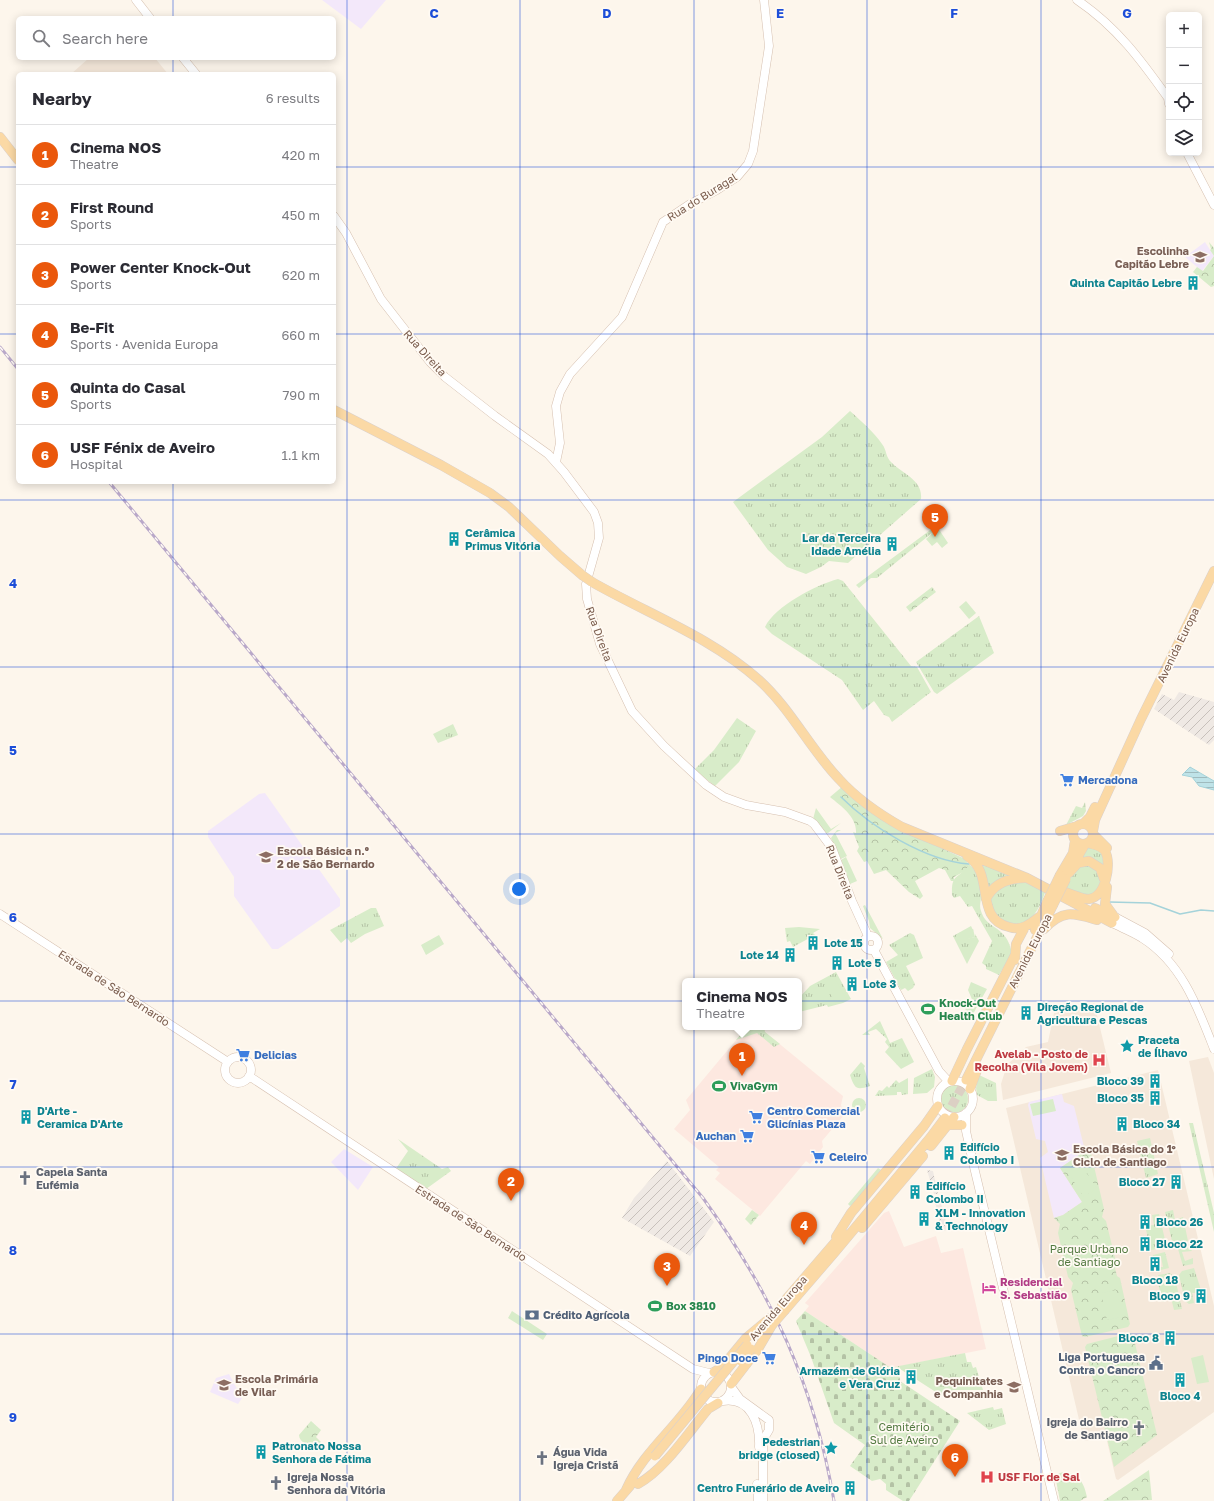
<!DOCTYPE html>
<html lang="en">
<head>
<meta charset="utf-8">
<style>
  body { margin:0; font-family:"Golos Text",sans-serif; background:#f2f2f3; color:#2b2b33 }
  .controls { position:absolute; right:12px; top:12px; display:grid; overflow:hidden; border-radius:6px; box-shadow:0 2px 10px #0003 }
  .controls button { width:36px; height:36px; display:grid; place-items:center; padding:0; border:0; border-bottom:1px solid #e1e1e2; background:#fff; color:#2b2b33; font:20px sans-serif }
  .you { position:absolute; left:519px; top:889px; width:14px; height:14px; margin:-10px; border:3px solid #fff; border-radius:50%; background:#1a73e8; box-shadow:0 0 0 6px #1a73e833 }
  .badge { display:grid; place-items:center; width:26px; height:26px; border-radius:50%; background:#ea580c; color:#fff; font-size:13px; font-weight:700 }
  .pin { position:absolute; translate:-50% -33px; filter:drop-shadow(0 1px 2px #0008) }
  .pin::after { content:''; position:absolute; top:21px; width:14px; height:12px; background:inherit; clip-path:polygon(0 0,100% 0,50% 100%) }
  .popup { position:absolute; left:682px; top:978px; width:120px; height:52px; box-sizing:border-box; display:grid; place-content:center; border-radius:6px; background:#fff; filter:drop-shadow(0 1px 3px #0005); font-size:13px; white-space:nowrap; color:#7c7c81 }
  .popup b { font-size:15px; color:#2b2b33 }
  .popup::after { content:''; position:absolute; left:50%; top:100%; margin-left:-8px; border:8px solid transparent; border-top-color:#fff }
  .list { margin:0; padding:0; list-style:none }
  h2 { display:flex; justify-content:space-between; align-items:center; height:52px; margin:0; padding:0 16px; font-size:17px }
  h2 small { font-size:13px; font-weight:400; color:#7c7c81 }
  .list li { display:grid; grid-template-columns:26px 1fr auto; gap:12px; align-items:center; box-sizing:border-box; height:60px; padding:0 16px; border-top:1px solid #e1e1e2 }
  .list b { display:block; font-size:15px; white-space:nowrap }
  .list p { margin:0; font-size:13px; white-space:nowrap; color:#7c7c81 }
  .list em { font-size:13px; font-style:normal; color:#7c7c81 }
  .icon { flex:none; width:22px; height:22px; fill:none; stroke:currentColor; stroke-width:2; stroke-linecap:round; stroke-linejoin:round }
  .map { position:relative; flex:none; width:1214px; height:1501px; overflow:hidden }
  .search { position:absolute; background:#fff; box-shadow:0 2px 10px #0003; left:16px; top:16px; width:320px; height:44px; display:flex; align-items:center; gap:10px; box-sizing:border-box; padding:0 14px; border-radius:6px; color:#7c7c81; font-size:15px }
  .panel { position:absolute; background:#fff; box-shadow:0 2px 10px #0003; left:16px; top:72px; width:320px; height:412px; border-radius:6px }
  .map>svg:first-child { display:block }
  .residential { fill:#f5e8da }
  .commercial { fill:#fde8e0 }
  .industrial { fill:url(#industrial-furrows) }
  .education { fill:#f3e8fa }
  .grass { fill:url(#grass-tufts) }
  .cemetery { fill:url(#cemetery-stones) }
  .park { fill:url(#park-crowns) }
  .garden { fill:#d8ecc9 }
  .water { fill:url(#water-rules); stroke:#a5d3da }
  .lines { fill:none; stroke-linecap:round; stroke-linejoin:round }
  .stream { stroke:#a5d3da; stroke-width:1.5 }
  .primary-tunnel { stroke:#dcd0c4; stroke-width:9; stroke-dasharray:9 4.5; stroke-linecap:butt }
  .secondary-casing { stroke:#d6c0b0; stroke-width:9 }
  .primary-casing { stroke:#dad1cd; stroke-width:10 }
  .secondary { stroke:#fff; stroke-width:8 }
  .primary { stroke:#fbd9a5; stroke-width:9 }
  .rail-casing { stroke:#b9a8c9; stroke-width:3 }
  .rail { stroke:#fffaf3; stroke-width:1.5; stroke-dasharray:4.5; stroke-linecap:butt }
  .primary-bridge-casing { stroke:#dad1cd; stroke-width:10; stroke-linecap:butt }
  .primary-bridge { stroke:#fbd9a5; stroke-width:9 }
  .grid { fill:none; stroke:#1d4ed8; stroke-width:1; stroke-opacity:0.55 }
  .labels { text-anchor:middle; stroke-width:3.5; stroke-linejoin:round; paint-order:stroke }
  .street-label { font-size:11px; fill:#7a5c4d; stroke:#fffaf3 }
  .education-label { font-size:11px; font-weight:bold; fill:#785e54; stroke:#fffaf3; text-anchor:start }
  .culture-label { font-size:11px; font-weight:bold; fill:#0d838f; stroke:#fffaf3; text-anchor:start }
  .shop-label { font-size:11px; font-weight:bold; fill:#366cbe; stroke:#fffaf3; text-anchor:start }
  .leisure-label { font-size:11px; font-weight:bold; fill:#27864d; stroke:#fffaf3; text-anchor:start }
  .health-label { font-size:11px; font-weight:bold; fill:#be3a42; stroke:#fffaf3; text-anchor:end }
  .worship-label { font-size:11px; font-weight:bold; fill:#5b616d; stroke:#fffaf3; text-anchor:start }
  .park-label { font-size:11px; fill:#537a41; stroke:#fffaf3 }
  .hotel-label { font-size:11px; font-weight:bold; fill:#b23c85; stroke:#fffaf3; text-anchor:start }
  .service-label { font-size:11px; font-weight:bold; fill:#4e5e75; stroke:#fffaf3; text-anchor:start }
  .grid-label { font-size:13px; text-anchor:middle; font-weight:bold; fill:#1d4ed8; stroke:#fffaf3; stroke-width:3.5; stroke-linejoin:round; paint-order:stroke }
</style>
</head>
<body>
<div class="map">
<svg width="1214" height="1501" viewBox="0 0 1214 1501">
  <defs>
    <pattern id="industrial-furrows" width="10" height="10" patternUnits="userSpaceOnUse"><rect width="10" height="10" fill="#efe9e4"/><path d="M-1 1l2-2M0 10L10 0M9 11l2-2" fill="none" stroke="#c7c0bb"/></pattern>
    <pattern id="grass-tufts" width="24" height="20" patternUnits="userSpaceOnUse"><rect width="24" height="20" fill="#d8ecc9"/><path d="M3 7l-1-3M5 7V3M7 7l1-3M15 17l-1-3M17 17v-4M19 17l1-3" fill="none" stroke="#b4c2a5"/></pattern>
    <pattern id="cemetery-stones" width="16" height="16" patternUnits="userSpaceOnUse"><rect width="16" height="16" fill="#d8ecc9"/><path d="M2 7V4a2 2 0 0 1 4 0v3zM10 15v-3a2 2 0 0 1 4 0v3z" fill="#b4c2a5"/></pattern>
    <pattern id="park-crowns" width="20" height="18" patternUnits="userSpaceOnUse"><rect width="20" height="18" fill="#d8ecc9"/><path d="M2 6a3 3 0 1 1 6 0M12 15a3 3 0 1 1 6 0" fill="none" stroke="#b4c2a5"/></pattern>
    <pattern id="water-rules" width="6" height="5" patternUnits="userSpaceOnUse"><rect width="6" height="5" fill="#bfe3e8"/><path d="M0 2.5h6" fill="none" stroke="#a0bbbe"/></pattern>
  </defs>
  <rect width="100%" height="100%" fill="#fdf6ec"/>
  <path class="residential" d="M89,58H155L168,74H71Z
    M1094,1003L1111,1073L1003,1100L1001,1084L1007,1065L1026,1047L1048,1042L1054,1013Z
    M1208,1057L1214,1073V1179L1189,1061Z
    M1158,1070L1214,1306V1412L1118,1480L1116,1479L1106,1437L1084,1441L1006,1108Z"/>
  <path class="commercial" d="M747,1027H764L765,1032L843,1096L841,1105L844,1115L822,1141L823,1147L810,1164L806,1161L760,1216L715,1179L720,1173L716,1170L719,1167L674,1129L690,1110L686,1100Z
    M889,1211L904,1247L936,1236L941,1253L963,1248L986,1349L891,1368L805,1311L809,1306L805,1303L884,1213Z"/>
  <path class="industrial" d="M1179,692L1214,702V740L1209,745L1154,709L1162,694L1174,700Z
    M667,1161L714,1222L690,1256L622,1218L634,1198Z
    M927,1170L933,1171L938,1194H934Z
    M939,1196L948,1229L942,1232L934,1197Z"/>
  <path class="education" d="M322,0H386L361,29Z
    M1205,242L1214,256L1202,271L1185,257Z
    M265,793L340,899V906L278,949H272L234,896V877L208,837V831L259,794Z
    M1062,1094L1064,1102L1074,1106L1085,1151L1060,1168L1082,1202L1063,1215L1054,1218L1040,1158L1048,1152L1045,1141L1036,1139L1028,1105L1029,1102Z
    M344,1149L373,1167L358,1190L331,1162Z
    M229,1374L242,1398L238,1404L210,1392L216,1378Z"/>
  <path class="grass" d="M850,411C861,421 874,432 882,444C887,450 885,457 892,463C903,474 923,480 921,499L848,563L829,561L821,567L806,574L787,567L768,550L733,502L822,437Z
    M937,525L938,528L877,578H871L859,588L856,585Z
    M838,579L843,581L911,666L917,667L931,692L892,722L889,717L884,715L874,701L863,710L842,680L772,634L765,627C775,606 816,585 838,579Z
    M979,616L994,653L937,694L934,692L916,662Z
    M737,718L756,731L739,762L715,786L694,770L714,750Z
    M453,724L458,735L438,743L433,734Z
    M1085,802L1086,811L1083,816L1066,825L1076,806L1082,808Z
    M1090,847L1101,850L1105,869L1099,862L1081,859L1087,848Z
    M975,858L1015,875L988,891Z
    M969,864C978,871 981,885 981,896C981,901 979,906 981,911C985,924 994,925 1002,933C1008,939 1010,945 1012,953L999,975L986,969V966L982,963L992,941L972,906L968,907L960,896L954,898L952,895C951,872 959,880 969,864Z
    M1087,864L1094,866L1101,882L1098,892L1087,896L1065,888L1075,868Z
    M1025,880L1046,890C1041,904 1033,926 1014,925C1008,924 1000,919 994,916L989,899L997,888Z
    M371,908H376L384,926L365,934L351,943L347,938L341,943L330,930Z
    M971,926L974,932L973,929L961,940L975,937V934L979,941L967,964L953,936Z
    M799,927L820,929L813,933L815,935L793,947L790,941L787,942L785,928Z
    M910,933L914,935L923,958L906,966L915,984L913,988L908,991L905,988L901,990L886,962L898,955L889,945Z
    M836,972L851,999L843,1003L828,1007L827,1005L799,1012V998L810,986Z
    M971,982L987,989L973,1014L970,1013L965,1009L974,1004L968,990Z
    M880,1021L890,1043L902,1038L914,1062L901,1069L885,1052L889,1047L885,1042L887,1039L876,1029L868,1032L870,1035H862Z
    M747,1027H764L765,1032L780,1044L774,1047L757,1033L736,1040Z
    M861,1062L865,1066L864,1068L870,1086C857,1090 855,1090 850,1075Z
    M932,1069L935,1077L934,1087L927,1093L913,1094L914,1078Z
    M979,1075L996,1083L997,1101H988L977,1095L976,1088Z
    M908,1078V1094L902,1095L901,1092H897V1095L875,1096L879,1090L882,1091L887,1086L889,1088L896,1080L899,1083Z
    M940 1099a14 14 0 1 1 28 0a14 14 0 1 1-28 0Z
    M852 1105a7 7 0 1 1 14 0a7 7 0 1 1-14 0Z
    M1189,1123H1193L1214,1213V1232Z
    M1150,1138L1158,1174L1146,1178L1137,1141Z
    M398,1139L442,1169L448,1167L451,1171L426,1189L395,1170L408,1151Z
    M1173,1210L1175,1220L1183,1217L1188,1241L1176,1243L1172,1241L1165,1212Z
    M1159,1214L1166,1244L1164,1248L1151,1250L1145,1226L1154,1225L1152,1215Z
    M1189,1247L1192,1251L1182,1252L1185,1261L1193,1258V1264L1183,1266L1178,1249Z
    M1165,1252L1169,1268L1157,1271L1155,1267H1163L1161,1257L1152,1260L1153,1255Z
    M1194,1268L1202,1293H1192L1194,1303L1189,1304L1185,1301L1179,1275L1182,1271Z
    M1170,1273L1175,1278L1182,1309L1174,1310L1171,1298L1163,1302L1157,1280H1159L1158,1275Z
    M965,1353L967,1362H971L973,1368L976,1367L983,1390H953L942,1396L900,1369L899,1366Z
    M993,1407L994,1410L1002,1408L1006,1424L989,1430L967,1413Z"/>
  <path class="cemetery" d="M805,1311L891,1368L899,1366L900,1381L960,1421L909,1501H903L886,1490V1484L880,1479L872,1481L850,1466L865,1445L834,1423L811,1357L796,1321Z"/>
  <path class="park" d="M1209,242L1214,248V286L1211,287L1193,272L1197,267L1203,271L1214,256L1210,250L1211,249Z
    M932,587L936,592L910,612L906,607Z
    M843,786L908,833L963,858L969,864L965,871L954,877V881H951L945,870L939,868L915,881L923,896L920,899L909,892L886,870L874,874L867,861L864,862L857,851L859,847L853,832L856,833C857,817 841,806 830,797Z
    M1088,1147L1090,1149L1104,1209L1102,1217L1106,1221L1117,1266L1115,1268L1117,1276L1120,1278L1130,1324L1128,1327L1085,1337L1082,1336L1071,1290L1073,1283L1068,1277L1058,1233L1060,1224L1054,1218L1063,1215L1082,1202L1060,1168L1085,1151L1084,1148Z
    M752,1210L759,1215L751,1225L745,1219Z
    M1130,1333L1133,1335L1157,1435L1114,1467L1085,1347L1087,1344Z
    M311,1421L321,1430L316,1437L321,1442L316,1449C310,1445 299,1443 299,1435Z
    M1149,1470L1152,1500L1103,1501Z
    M1063,1472C1079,1473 1084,1483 1087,1497L1080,1501H1060L1055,1475Z"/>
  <path class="garden" d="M938,528L948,543L942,548L937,542L932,546L926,539Z
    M966,601L976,613L969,619L959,607Z
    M816,808L831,829L841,823L828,833H825L813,819Z
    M837,830H841L835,833L847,856L841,859L831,838Z
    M846,857L857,881L850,884L841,860Z
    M865,905L883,939L870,928L869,921L863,906Z
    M973,929L975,937L961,941L959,933Z
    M439,935L444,944L426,955L421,945Z
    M834,977L846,999L836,1004L824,982Z
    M1053,1099L1056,1111L1033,1116L1030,1104Z
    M1081,1165L1097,1188L1084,1197L1069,1174Z
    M878,1168L881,1170L855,1203L850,1206L848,1204Z
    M1116,1290L1122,1317L1107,1320L1101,1293Z
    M512,1311L547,1334L543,1340L508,1318Z
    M1203,1355L1209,1382L1197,1384L1191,1358Z"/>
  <path class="water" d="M1190,767L1214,781V790L1199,786L1192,777L1182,775Z"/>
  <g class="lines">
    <path class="stream" d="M841,797C871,827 926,861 969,864
      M1109,902L1150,903L1180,914L1201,910L1214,911"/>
    <path class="primary-tunnel" d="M945,1118L966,1080"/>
    <defs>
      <path id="secondary" d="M136,0L150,18
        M1077,0C1117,27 1141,60 1168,98L1169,104
        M183,58L196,74
        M1187,153L1214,205
        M334,216L346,233L381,299L430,362L445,377L495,416L548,454L564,472L594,512L598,523L599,538L586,584L587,599L600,644L632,711L664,746L706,785L724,797L746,805L785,812L810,821L814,824L832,848L852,901L868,936
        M556,462L560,443L556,406L560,392L570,374L622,317L663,222L690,204L717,190L737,177L748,164L753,151L769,46L764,0
        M0,914L228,1062
        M1115,917L1145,933L1169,954
        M1112,923C1122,928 1133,932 1142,938C1182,963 1198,1008 1214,1049
        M864 943a7 7 0 1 1 14 0a7 7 0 1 1-14 0Z
        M874,950L939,1071L949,1082
        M225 1070a13 13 0 1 1 26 0a13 13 0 1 1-26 0Z
        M249,1076L693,1369L709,1373
        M937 1099a18 18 0 1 1 36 0a18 18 0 1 1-36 0Z
        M966,1113V1131L974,1167L1054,1501
        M701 1387a15 15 0 1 1 30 0a15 15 0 1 1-30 0Z
        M732,1388L740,1399L769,1420V1430L763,1440V1501
        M723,1401C751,1397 760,1424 759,1447
        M757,1484L758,1501"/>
      <path id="primary" d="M0,137L18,160
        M334,410L441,465L490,493L509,507L560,556L582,575
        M592,582C648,614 711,637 759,680C791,709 810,749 839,779C857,799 879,814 902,827L1027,878L1112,923
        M1073 834a10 10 0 1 1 20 0a10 10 0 1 1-20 0Z
        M1083,824L1090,817L1095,807
        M1060,831L1077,826
        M1093,831L1095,820L1141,719L1214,571
        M1093,834L1107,848
        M967,856C996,873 973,918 1009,927C1021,931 1029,925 1039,917
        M1072,867L1085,844
        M1069,873L1078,863L1089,861L1100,868L1104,879
        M1060,875L1073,853L1075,840
        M1107,887L1105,904L1113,915
        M1065,892C1073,894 1081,899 1089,899C1106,897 1112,863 1105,851C1101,845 1094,845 1088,843
        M986,899C994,883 1008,878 1025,878
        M1095,908L1115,917
        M1044,929C1063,909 1073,913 1097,920
        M1035,930L1047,902
        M1015,960L1016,944L1025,927
        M966,1080L1053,905
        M952,1081L967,1049L1015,955
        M970,1089L977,1070
        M949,1125H962
        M931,1146L954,1117
        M862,1228L923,1156
        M836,1237L851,1213L924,1126L938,1106
        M782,1304L843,1233
        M785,1310L835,1252L930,1138L945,1118
        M714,1372L722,1367L746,1338L770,1318
        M731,1384L758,1349L772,1325
        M638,1484C665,1469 688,1433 708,1409L718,1403
        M626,1490C643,1451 680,1425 701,1389
        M617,1501L630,1486"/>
    </defs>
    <use href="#secondary" class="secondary-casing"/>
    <use href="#primary" class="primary-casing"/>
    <use href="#secondary" class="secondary"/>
    <use href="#primary" class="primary"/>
    <defs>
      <path id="rail" d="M0,347L18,369
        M109,482L703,1198C772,1294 814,1384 834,1501"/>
    </defs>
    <use href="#rail" class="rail-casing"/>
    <use href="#rail" class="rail"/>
    <defs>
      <path id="primary-bridge" d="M582,575L592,582
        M1047,902L1060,875
        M1053,905L1066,879
        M772,1325L785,1310
        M741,1361L751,1349
        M655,1456L747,1345"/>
    </defs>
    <use href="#primary-bridge" class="primary-bridge-casing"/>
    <use href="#primary-bridge" class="primary-bridge"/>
  </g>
  <path class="grid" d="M173,0V18M347,0V1501M520,0V1501M694,0V1501M867,0V1501M1041,0V1501M173,58V74M0,167H18M334,167H1214M0,334H18M334,334H1214M173,482V1501M0,500H1214M0,667H1214M0,834H1214M0,1001H1214M0,1167H1214M0,1334H1214"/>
  <defs>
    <symbol id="school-bare" viewBox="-9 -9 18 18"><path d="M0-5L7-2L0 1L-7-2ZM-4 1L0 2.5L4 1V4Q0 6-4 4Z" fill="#8d6e63" stroke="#fffaf3" stroke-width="2.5" paint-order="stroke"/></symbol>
    <symbol id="building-bare" viewBox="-9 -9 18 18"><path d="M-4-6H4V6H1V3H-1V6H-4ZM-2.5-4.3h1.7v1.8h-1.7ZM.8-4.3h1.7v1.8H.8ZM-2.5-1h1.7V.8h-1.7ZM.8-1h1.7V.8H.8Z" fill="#0f9aa8" stroke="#fffaf3" stroke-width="2.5" paint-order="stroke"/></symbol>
    <symbol id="supermarket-bare" viewBox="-9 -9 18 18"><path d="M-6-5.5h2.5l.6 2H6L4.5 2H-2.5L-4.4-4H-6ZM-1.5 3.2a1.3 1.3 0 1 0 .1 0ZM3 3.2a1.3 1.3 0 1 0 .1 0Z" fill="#3f7fe0" stroke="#fffaf3" stroke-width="2.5" paint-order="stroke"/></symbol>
    <symbol id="stadium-bare" viewBox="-9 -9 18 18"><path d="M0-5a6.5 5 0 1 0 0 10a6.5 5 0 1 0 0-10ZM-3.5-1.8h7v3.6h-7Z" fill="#2e9e5b" stroke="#fffaf3" stroke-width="2.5" paint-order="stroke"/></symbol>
    <symbol id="sight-bare" viewBox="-9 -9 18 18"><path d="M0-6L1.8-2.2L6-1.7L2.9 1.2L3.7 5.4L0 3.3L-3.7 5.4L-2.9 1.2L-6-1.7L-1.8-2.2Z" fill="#0f9aa8" stroke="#fffaf3" stroke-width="2.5" paint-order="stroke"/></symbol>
    <symbol id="hospital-bare" viewBox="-9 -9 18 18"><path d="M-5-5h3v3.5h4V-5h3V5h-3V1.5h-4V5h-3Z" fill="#e0444e" stroke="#fffaf3" stroke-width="2.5" paint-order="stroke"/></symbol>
    <symbol id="church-bare" viewBox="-9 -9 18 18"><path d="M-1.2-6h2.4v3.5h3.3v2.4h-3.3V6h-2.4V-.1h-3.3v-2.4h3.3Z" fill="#6b7280" stroke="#fffaf3" stroke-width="2.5" paint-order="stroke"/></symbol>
    <symbol id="hotel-bare" viewBox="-9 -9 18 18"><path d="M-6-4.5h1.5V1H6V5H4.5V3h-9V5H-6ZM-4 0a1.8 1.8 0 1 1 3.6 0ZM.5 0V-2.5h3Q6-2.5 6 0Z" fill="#d1479c" stroke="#fffaf3" stroke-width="2.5" paint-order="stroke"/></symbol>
    <symbol id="bank-bare" viewBox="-9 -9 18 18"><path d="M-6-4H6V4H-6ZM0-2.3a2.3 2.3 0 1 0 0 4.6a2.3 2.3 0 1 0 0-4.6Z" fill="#5c6f8a" stroke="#fffaf3" stroke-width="2.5" paint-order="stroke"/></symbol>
    <symbol id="civic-bare" viewBox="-9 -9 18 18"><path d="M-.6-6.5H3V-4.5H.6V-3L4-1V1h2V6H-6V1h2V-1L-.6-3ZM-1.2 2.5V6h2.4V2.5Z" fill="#5c6f8a" stroke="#fffaf3" stroke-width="2.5" paint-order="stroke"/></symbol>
  </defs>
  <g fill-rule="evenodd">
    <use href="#school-bare" x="1190" y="247" width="20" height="20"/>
    <use href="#building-bare" x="1183" y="273" width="20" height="20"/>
    <use href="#building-bare" x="444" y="529" width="20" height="20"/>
    <use href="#building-bare" x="882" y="534" width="20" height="20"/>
    <use href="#supermarket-bare" x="1057" y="770" width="20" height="20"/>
    <use href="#school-bare" x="256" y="847" width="20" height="20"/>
    <use href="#building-bare" x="803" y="933" width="20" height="20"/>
    <use href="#building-bare" x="780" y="945" width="20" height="20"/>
    <use href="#building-bare" x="827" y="953" width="20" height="20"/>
    <use href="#building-bare" x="842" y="974" width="20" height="20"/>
    <use href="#stadium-bare" x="918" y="999" width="20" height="20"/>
    <use href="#building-bare" x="1016" y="1003" width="20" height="20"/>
    <use href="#sight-bare" x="1117" y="1036" width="20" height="20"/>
    <use href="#supermarket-bare" x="233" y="1045" width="20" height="20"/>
    <use href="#hospital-bare" x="1089" y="1050" width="20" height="20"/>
    <use href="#building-bare" x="1145" y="1071" width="20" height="20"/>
    <use href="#stadium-bare" x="709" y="1076" width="20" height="20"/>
    <use href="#building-bare" x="1145" y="1088" width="20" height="20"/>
    <use href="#building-bare" x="16" y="1107" width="20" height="20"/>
    <use href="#supermarket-bare" x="746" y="1107" width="20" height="20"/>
    <use href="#building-bare" x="1112" y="1114" width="20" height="20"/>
    <use href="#supermarket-bare" x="737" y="1126" width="20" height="20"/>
    <use href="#building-bare" x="939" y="1143" width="20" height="20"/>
    <use href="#school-bare" x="1052" y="1145" width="20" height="20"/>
    <use href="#supermarket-bare" x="808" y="1147" width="20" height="20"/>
    <use href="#church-bare" x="15" y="1168" width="20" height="20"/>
    <use href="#building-bare" x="1166" y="1172" width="20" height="20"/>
    <use href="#building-bare" x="905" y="1182" width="20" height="20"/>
    <use href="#building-bare" x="914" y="1209" width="20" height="20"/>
    <use href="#building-bare" x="1135" y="1212" width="20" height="20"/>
    <use href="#building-bare" x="1135" y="1234" width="20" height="20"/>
    <use href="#building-bare" x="1145" y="1254" width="20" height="20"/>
    <use href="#hotel-bare" x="979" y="1278" width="20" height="20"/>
    <use href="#building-bare" x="1191" y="1286" width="20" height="20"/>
    <use href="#stadium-bare" x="645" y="1296" width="20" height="20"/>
    <use href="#bank-bare" x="522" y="1305" width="20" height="20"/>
    <use href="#building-bare" x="1160" y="1328" width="20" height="20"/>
    <use href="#supermarket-bare" x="759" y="1348" width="20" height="20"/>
    <use href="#civic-bare" x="1146" y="1353" width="20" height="20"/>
    <use href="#building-bare" x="901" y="1367" width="20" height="20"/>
    <use href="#building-bare" x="1170" y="1370" width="20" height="20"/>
    <use href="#school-bare" x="214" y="1375" width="20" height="20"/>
    <use href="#school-bare" x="1004" y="1377" width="20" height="20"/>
    <use href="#church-bare" x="1129" y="1418" width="20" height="20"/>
    <use href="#sight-bare" x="821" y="1438" width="20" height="20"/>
    <use href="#building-bare" x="251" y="1442" width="20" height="20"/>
    <use href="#church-bare" x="532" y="1448" width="20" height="20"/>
    <use href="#hospital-bare" x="977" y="1467" width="20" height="20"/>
    <use href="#church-bare" x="266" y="1473" width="20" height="20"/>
    <use href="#building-bare" x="840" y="1478" width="20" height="20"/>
  </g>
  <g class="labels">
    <g class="street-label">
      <text transform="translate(702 197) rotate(-32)" y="4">Rua do Buragal</text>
      <text transform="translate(425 353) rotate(48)" y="4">Rua Direita</text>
      <text transform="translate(599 634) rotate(70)" y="4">Rua Direita</text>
      <text transform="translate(1178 645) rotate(-64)" y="4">Avenida Europa</text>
      <text transform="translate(840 872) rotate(68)" y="4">Rua Direita</text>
      <text transform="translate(1030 951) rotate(-63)" y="4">Avenida Europa</text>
      <text transform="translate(114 988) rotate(33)" y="4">Estrada de São Bernardo</text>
      <text transform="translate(471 1223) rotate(33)" y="4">Estrada de São Bernardo</text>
      <text transform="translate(778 1308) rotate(-49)" y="4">Avenida Europa</text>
    </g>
    <g class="education-label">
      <text x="1189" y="255" text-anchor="end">Escolinha<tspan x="1189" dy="13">Capitão Lebre</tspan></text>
      <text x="277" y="855">Escola Básica n.º<tspan x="277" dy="13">2 de São Bernardo</tspan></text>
      <text x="1073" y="1153">Escola Básica do 1°<tspan x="1073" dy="13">Ciclo de Santiago</tspan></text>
      <text x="235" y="1383">Escola Primária<tspan x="235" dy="13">de Vilar</tspan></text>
      <text x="1003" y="1385" text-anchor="end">Pequinitates<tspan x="1003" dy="13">e Companhia</tspan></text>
    </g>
    <g class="culture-label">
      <text x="1182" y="287" text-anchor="end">Quinta Capitão Lebre</text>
      <text x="465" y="537">Cerâmica<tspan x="465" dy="13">Primus Vitória</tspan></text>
      <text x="881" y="542" text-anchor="end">Lar da Terceira<tspan x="881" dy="13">Idade Amélia</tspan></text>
      <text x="824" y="947">Lote 15</text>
      <text x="779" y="959" text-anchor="end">Lote 14</text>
      <text x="848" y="967">Lote 5</text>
      <text x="863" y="988">Lote 3</text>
      <text x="1037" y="1011">Direção Regional de<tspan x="1037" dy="13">Agricultura e Pescas</tspan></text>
      <text x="1138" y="1044">Praceta<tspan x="1138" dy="13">de Ílhavo</tspan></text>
      <text x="1144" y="1085" text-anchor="end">Bloco 39</text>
      <text x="1144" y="1102" text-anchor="end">Bloco 35</text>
      <text x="37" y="1115">D'Arte -<tspan x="37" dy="13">Ceramica D'Arte</tspan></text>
      <text x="1133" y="1128">Bloco 34</text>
      <text x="960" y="1151">Edifício<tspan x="960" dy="13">Colombo I</tspan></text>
      <text x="1165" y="1186" text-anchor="end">Bloco 27</text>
      <text x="926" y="1190">Edifício<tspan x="926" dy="13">Colombo II</tspan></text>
      <text x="935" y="1217">XLM - Innovation<tspan x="935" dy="13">&amp; Technology</tspan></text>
      <text x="1156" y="1226">Bloco 26</text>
      <text x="1156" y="1248">Bloco 22</text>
      <text x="1155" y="1284" text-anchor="middle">Bloco 18</text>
      <text x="1190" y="1300" text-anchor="end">Bloco 9</text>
      <text x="1159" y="1342" text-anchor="end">Bloco 8</text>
      <text x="900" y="1375" text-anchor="end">Armazém de Glória<tspan x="900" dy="13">e Vera Cruz</tspan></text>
      <text x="1180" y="1400" text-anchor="middle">Bloco 4</text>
      <text x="820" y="1446" text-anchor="end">Pedestrian<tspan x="820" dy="13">bridge (closed)</tspan></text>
      <text x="272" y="1450">Patronato Nossa<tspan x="272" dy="13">Senhora de Fátima</tspan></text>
      <text x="839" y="1492" text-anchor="end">Centro Funerário de Aveiro</text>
    </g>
    <g class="shop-label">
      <text x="1078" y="784">Mercadona</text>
      <text x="254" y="1059">Delicias</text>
      <text x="767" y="1115">Centro Comercial<tspan x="767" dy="13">Glicínias Plaza</tspan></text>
      <text x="736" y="1140" text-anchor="end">Auchan</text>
      <text x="829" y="1161">Celeiro</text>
      <text x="758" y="1362" text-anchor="end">Pingo Doce</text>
    </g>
    <g class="leisure-label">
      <text x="939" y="1007">Knock-Out<tspan x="939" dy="13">Health Club</tspan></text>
      <text x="730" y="1090">VivaGym</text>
      <text x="666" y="1310">Box 3810</text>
    </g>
    <g class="health-label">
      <text x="1088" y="1058">Avelab - Posto de<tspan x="1088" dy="13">Recolha (Vila Jovem)</tspan></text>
      <text x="998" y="1481" text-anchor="start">USF Flor de Sal</text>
    </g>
    <g class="worship-label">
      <text x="36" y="1176">Capela Santa<tspan x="36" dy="13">Eufémia</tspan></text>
      <text x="1128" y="1426" text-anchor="end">Igreja do Bairro<tspan x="1128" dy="13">de Santiago</tspan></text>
      <text x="553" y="1456">Água Vida<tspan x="553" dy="13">Igreja Cristã</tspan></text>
      <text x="287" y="1481">Igreja Nossa<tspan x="287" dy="13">Senhora da Vitória</tspan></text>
    </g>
    <g class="park-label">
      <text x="1089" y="1253">Parque Urbano<tspan x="1089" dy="13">de Santiago</tspan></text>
      <text x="904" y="1431">Cemitério<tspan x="904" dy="13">Sul de Aveiro</tspan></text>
    </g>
    <g class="hotel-label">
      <text x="1000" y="1286">Residencial<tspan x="1000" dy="13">S. Sebastião</tspan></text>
    </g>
    <g class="service-label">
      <text x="543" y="1319">Crédito Agrícola</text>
      <text x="1145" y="1361" text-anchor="end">Liga Portuguesa<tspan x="1145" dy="13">Contra o Cancro</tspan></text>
    </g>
  </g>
  <g class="grid-label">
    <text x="434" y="18">C</text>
    <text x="607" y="18">D</text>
    <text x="780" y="18">E</text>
    <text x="954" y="18">F</text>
    <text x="1127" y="18">G</text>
    <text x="13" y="588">4</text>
    <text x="13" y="755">5</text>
    <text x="13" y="922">6</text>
    <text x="13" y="1089">7</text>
    <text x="13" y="1255">8</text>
    <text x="13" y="1422">9</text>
  </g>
</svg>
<div class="controls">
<button>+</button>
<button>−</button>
<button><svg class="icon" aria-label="locate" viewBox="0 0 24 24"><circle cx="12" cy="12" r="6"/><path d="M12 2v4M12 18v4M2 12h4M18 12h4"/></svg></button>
<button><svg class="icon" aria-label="layers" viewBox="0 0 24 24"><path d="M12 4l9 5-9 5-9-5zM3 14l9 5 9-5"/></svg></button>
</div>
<div class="you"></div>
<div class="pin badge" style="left:742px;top:1076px">1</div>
<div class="popup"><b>Cinema NOS</b>Theatre</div>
<div class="pin badge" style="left:511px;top:1201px">2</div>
<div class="pin badge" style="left:667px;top:1286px">3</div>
<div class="pin badge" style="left:804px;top:1245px">4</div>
<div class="pin badge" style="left:935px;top:537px">5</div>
<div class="pin badge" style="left:955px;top:1477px">6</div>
<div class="search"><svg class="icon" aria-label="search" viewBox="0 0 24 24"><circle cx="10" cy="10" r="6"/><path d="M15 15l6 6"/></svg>Search here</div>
<section class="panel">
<h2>Nearby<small>6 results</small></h2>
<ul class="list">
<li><span class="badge">1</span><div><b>Cinema NOS</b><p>Theatre</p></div><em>420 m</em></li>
<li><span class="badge">2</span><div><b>First Round</b><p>Sports</p></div><em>450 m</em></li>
<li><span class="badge">3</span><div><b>Power Center Knock-Out</b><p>Sports</p></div><em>620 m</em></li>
<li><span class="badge">4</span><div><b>Be-Fit</b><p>Sports · Avenida Europa</p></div><em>660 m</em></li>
<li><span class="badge">5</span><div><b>Quinta do Casal</b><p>Sports</p></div><em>790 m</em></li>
<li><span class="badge">6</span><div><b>USF Fénix de Aveiro</b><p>Hospital</p></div><em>1.1 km</em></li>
</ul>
</section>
</div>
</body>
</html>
